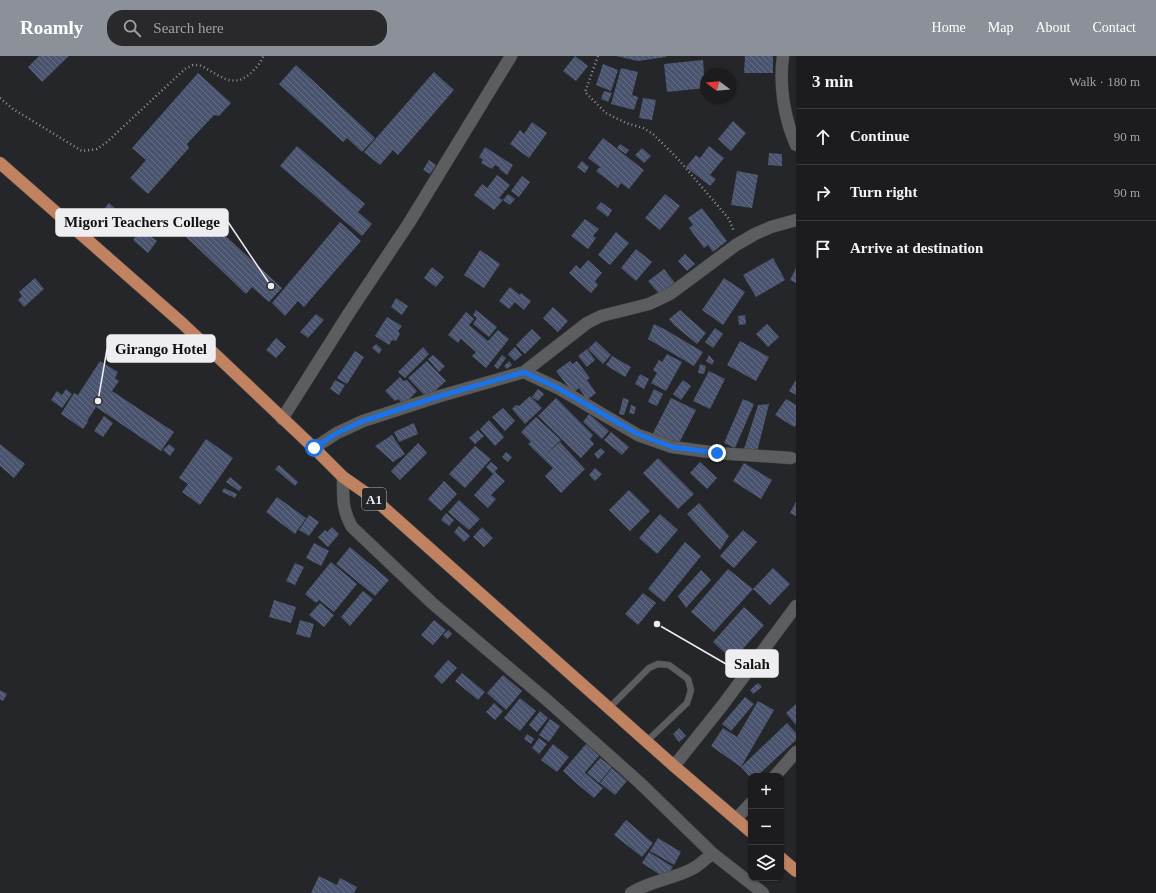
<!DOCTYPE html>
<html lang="en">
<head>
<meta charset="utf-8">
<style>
  body { margin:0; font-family:"Times New Roman",serif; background:#29292c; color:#f1f3f6 }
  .controls { position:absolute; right:12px; bottom:12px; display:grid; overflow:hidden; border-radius:8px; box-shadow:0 1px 3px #0004 }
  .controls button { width:36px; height:36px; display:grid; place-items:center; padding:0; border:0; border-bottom:1px solid #3a3a3d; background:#1c1c1f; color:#f1f3f6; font:20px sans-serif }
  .compass { position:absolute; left:700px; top:12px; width:36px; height:36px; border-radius:50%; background:#1c1c1f; box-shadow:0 1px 3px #0004; rotate:286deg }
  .stop { position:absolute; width:12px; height:12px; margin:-9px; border:3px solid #1a73e8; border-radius:50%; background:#fff }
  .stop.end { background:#1a73e8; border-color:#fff; box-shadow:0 1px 4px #0008 }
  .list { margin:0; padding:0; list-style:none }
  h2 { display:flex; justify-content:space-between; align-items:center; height:52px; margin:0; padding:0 16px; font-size:17px }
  h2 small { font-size:13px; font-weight:400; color:#a0a1a4 }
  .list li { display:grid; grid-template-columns:26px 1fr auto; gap:12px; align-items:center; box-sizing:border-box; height:56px; padding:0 16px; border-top:1px solid #3a3a3d }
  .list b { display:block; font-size:15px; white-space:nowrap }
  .list em { font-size:13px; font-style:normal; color:#a0a1a4 }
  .icon { flex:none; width:22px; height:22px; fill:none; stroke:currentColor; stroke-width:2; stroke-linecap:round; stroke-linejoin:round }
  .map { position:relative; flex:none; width:796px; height:837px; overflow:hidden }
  header { display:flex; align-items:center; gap:24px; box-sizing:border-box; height:56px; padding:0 20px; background:#8c9099; color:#fff }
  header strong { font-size:19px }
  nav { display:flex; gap:22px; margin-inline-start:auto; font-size:14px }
  .search { width:280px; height:36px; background:#29292c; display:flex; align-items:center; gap:10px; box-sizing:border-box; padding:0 14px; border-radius:16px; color:#a0a1a4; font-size:15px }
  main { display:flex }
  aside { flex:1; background:#1c1c1f }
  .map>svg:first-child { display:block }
  .building { fill:url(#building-back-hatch) }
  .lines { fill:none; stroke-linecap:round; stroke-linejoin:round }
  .service-casing { stroke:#444547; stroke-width:7 }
  .minor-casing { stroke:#444547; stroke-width:13 }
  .trunk-casing { stroke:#444547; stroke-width:13 }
  .path { stroke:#929395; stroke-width:2.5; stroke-dasharray:1 3; stroke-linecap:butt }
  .service { stroke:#5b5d5f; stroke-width:6 }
  .minor { stroke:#5b5d5f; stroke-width:12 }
  .trunk { stroke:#c08260; stroke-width:12 }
  .route { stroke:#1a73e8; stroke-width:5 }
  .labels { text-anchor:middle; stroke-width:3; stroke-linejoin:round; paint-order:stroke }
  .shield { fill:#252629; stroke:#b2b2b4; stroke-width:1 }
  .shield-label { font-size:13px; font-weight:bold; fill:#eeeef0 }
  .leader { fill:none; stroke:#eeeef0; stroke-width:1.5 }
  .callout-dot { fill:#eeeef0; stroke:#252629; stroke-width:1.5 }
  .callout { fill:#eeeef0; stroke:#eeeef0; stroke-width:1.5 }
  .callout-label { font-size:15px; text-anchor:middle; font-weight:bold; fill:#111 }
</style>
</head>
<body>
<header>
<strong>Roamly</strong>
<div class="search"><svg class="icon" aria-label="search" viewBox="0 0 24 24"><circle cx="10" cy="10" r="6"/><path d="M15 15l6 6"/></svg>Search here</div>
<nav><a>Home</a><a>Map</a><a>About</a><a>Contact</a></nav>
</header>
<main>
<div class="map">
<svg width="796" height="837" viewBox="0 0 796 837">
  <defs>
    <pattern id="building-back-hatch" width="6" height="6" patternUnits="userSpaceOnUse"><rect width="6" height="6" fill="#4a546e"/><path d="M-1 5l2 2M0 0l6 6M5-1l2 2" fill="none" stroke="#646d83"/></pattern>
  </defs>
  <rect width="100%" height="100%" fill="#252629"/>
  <path class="building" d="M39,0H69L42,26L28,11Z
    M575,0L588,10L576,25L563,15Z
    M616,0H666V1L638,5Z
    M745,0H773V17H744Z
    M703,4L705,32L667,36L664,8Z
    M603,8L618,14L611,35L596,29Z
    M296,9L375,82L362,96L347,82L343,86L279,28Z
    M621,12L638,16L632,39L638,41L634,54L611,48Z
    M434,16L454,34L398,99L393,94L380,109L364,96Z
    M198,17L231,47L219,60L214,59L187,88L189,92L148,138L130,122L146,104L132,92Z
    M604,35L612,37L608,46L601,43Z
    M643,42L656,44L652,64L639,62Z
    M733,65L746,77L731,95L718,83Z
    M532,66L547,77L529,102L510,88L520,74L524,78Z
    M603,82L644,114L629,133L621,127L618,132L596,115L600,111L588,102Z
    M620,88L629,94L626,98L617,92Z
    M297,90L365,148L358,156L372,168L362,180L280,110Z
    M709,90L724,102L710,119L716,123L710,130L686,111L696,99L700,102Z
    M485,91L513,109L507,119L499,113L500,112L495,109L492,113L481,107L483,104L479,101Z
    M642,92L651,100L644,107L635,99Z
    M769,97L782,98V110L768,109Z
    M429,104L436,109L430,118L423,114Z
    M582,105L589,111L585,117L577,111Z
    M737,115L758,119L752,152L731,149Z
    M497,119L510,129L499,142L503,144L494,154L474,139L482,128L487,132Z
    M522,120L530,126L519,141L511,135Z
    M508,138L515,143L510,149L503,144Z
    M665,138L680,150L660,174L645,162Z
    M601,146L612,154L608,161L596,152Z
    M109,147L124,160L112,176L96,163Z
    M702,152L727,185L713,196L708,189L704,192L689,172L693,169L688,162Z
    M203,159L282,232L269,246L252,231L246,238L185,180Z
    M585,163L599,173L593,180L596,182L588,193L571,180Z
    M340,166L361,185L304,251L298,245L285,260L272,247Z
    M141,173L157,185L148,197L133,184Z
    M616,176L629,187L610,209L598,199Z
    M636,193L652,206L636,225L621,212Z
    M480,194L500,208L484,232L464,219Z
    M685,198L695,208L687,215L678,205Z
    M773,202L785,224L756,241L743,219Z
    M588,204L602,217L595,225L598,229L591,237L569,217L576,209L580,213Z
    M432,211L444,221L436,231L424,222Z
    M796,212V227L790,224Z
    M664,213L675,227L660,239L648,225Z
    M35,222L44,233L24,251L18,244L22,240L19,236Z
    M724,222L745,236L723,269L702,254Z
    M510,231L520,239L521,237L531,245L524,254L515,246L509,253L499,245Z
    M396,242L408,250L402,259L391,251Z
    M553,251L568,265L558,276L543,262Z
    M476,254L497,271L489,281L473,268L477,262L473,259Z
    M680,254L706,277L697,288L674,269L669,263Z
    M466,256L474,263L469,269L488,285L498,274L509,283L486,312L472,300L476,296L461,283L458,287L448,279Z
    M316,258L324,264L308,282L300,276Z
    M745,259L746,268L739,269L738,260Z
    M387,261L402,270L398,275L400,278L396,285L392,284L389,289L375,280Z
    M654,268L666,274L703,296L694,310L648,283Z
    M767,268L779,281L768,291L756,278Z
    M715,272L723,278L713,292L705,286Z
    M532,273L541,282L525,298L516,289Z
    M276,282L286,291L276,302L266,294Z
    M596,285L611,299L603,308L588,293Z
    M740,285L769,301L756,325L727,309Z
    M376,288L382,293L379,298L372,292Z
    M423,291L429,298L405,322L398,316Z
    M515,291L522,299L515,305L508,298Z
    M587,293L595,304L587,311L578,300Z
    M355,295L364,301L347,328L337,322Z
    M667,298L682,306L666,335L651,327L657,317L653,314L659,304L662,306Z
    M433,299L445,310L439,316L428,303Z
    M502,299L506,302L498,313L494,310Z
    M709,299L714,305L712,309L706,305Z
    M612,300L631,311L625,321L606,309Z
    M100,305L118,316L115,322L119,325L112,335L174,376L161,395L96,351L87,365L88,366L83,373L61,358L74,337L78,339Z
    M427,305L446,325L427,342L408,322Z
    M509,305L512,309L507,313L504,310Z
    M570,305L572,308L577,305L590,322L587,324L596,337L587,344L579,332L573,337L556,315Z
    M700,308L706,310L704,318L698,317Z
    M709,315L725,323L710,353L693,345Z
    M640,318L649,323L644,333L635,328Z
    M400,321L403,325L407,324L417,335L404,349L398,343L395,345L385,335Z
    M335,324L345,329L339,339L330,333Z
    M683,324L691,330L681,344L673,338Z
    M796,324V339L789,335Z
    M66,333L72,338L62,352L51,344L57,335L62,339Z
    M538,333L544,338L538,345L532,341Z
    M654,333L663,338L657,350L648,346Z
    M530,340L542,352L525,368L512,353L516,349L519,350Z
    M556,342L593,379L590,383L594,388L581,402L538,360Z
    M623,342L629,344L624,359L619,358Z
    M671,342L696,354L677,391L652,379Z
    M743,343L754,348L735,392L724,387Z
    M786,343L796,349V369L794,371L775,359Z
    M769,348L757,396L744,393L758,349Z
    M631,349L636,351L634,358L629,357Z
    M503,352L515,365L505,375L492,361Z
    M589,358L609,375L602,383L583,366Z
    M104,360L113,367L103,381L94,375Z
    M536,361L561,384L544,400L560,386L585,413L561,437L545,420L553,412L528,388L531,386L521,376Z
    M489,364L504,381L495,390L480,373Z
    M414,367L418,378L399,386L394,376Z
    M478,374L484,380L475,388L469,382Z
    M611,376L629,391L622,399L604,384Z
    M392,379L405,398L393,406L375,390Z
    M206,383L233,402L200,449L182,436L188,428L179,422Z
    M418,387L427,397L400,424L391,415Z
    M0,388L25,408L14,422L0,410Z
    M169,388L175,393L170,400L163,394Z
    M475,390L491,403L465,432L449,418Z
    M601,392L605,396L598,403L594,398Z
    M506,396L512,401L508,406L502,401Z
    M658,402L694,438L678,453L643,417Z
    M491,406L498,412L493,418L486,411Z
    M700,406L717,422L707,433L690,417Z
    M744,407L772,424L761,443L733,425Z
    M279,409L298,426L295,430L275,413Z
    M595,412L602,418L595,425L589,419Z
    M495,416L505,425L491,439L496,443L488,452L474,439Z
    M230,421L242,431L239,435L226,426Z
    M444,425L457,438L441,455L428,443Z
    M224,432L237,438L235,442L222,436Z
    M629,434L650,455L630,475L609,454Z
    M277,441L306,462L295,478L266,456Z
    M459,444L480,463L469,474L448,456Z
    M796,446V460L790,457Z
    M699,447L729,480L720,494L687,458Z
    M446,457L454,464L449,470L441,464Z
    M660,458L678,474L657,498L639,482Z
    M309,459L319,466L309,480L299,474Z
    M459,470L470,480L464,486L454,476Z
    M332,471L339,478L328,491L318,481L325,474L327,476Z
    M482,471L493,482L484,491L473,481Z
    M743,474L757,486L734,512L720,500Z
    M685,486L701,500L664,546L648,533Z
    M314,487L329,495L321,510L306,502Z
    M350,491L389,524L375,540L336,508Z
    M331,506L357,528L334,556L319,544L316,547L305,538Z
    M295,507L304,511L295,529L286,525Z
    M773,512L790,528L770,549L753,533Z
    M728,513L753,533L714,576L691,556Z
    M701,514L711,524L686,552L678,540Z
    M363,535L373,543L350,570L341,561Z
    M643,537L656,547L638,569L625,558Z
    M274,544L296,551L291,567L269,561Z
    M320,547L334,559L324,571L309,559Z
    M744,551L764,569L733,604L713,586Z
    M300,564L314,568L310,582L296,578Z
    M434,564L446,574L433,589L421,579Z
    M448,574L452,578L447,583L443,579Z
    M448,604L457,612L442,628L434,620Z
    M462,617L485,636L478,644L455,625Z
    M503,619L522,635L506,654L487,637Z
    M758,627L762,631L753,638L750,634Z
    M0,634L7,638L3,645L0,643Z
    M745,641L754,648L731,675L722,668Z
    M520,642L536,655L520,675L504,662Z
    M758,645L774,654L741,711L711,690L723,672L737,681Z
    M494,647L503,655L495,664L486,656Z
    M796,648V669L786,657Z
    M540,655L548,662L537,676L529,669Z
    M550,663L560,670L549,686L539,679Z
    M787,667L796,677V684L757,720H751V722L741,711Z
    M679,672L686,680L679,686L673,678Z
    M527,678L534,683L531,688L524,683Z
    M539,682L547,688L539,698L532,692Z
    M553,688L569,701L557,716L541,704Z
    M586,688L599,700L576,727L563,715Z
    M600,702L612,711L599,727L587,717Z
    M612,712L627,725L615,739L600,727Z
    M585,717L603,732L594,742L576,727Z
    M626,764L653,787L642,801L614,779Z
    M658,782L681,796L674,809L650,795Z
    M649,796L673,811L665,822L642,807Z
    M319,820L337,829L340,822L357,831L354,837H311Z"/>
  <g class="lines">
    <defs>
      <path id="service" d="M610,651L649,612L658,608L669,609L688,623L691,634L687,647L647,685"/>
      <path id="minor" d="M783,0C779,29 784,62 796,89
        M524,316L558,332L638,379L672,391L717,397L791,402
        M282,363L349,257L409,167L511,0
        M314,392L337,377L363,365L440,340L524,316L587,267L601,260L649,248L670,238L736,189L755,178L771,171L796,164
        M343,421C343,441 342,454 352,471L432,547L548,645L640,727L712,797L763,837
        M674,710L722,650L796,550
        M775,720L796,696
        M736,763L751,747
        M631,837C650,825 673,823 692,813C700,809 706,803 712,797"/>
      <path id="trunk" d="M0,107L183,268L314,392L343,421L373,442L674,710L751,776
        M781,802L796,815"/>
    </defs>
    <use href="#service" class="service-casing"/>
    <use href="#minor" class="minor-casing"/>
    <use href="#trunk" class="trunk-casing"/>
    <path class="path" d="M598,0L585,36L606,57L626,67L643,72L653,78L678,103L729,163L734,176
      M0,42L13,53L82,95L97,93L107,86L185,13L193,9H199C218,17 231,34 250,18C255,13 261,7 263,0"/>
    <use href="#service" class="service"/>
    <use href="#minor" class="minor"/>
    <use href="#trunk" class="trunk"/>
  </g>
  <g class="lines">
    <path class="route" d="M314,392L337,377L363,365L440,340L524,316L558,332L638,378L672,391L717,397"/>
  </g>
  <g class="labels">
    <rect class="shield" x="362" y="432" width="24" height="22" rx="3"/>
    <g class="shield-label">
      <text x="374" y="448">A1</text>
    </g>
  </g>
  <path class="leader" d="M271 230L228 166M98 345L107 293M657 568L726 608"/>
  <g class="callout-dot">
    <circle cx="271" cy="230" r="4"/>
    <circle cx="98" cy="345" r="4"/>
    <circle cx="657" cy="568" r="4"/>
  </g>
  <g class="callout">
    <rect x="56" y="153" width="172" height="27" rx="4"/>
    <rect x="107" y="279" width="108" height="27" rx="4"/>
    <rect x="726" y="594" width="52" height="27" rx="4"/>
  </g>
  <g class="callout-label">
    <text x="142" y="171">Migori Teachers College</text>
    <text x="161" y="298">Girango Hotel</text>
    <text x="752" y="613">Salah</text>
  </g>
</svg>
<div class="controls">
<button>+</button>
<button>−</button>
<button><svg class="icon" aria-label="layers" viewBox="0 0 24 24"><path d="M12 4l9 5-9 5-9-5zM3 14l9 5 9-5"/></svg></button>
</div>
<svg class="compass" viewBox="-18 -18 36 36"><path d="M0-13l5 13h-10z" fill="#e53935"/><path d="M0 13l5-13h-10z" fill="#a0a1a4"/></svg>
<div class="stop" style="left:314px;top:392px"></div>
<div class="stop end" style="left:717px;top:397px"></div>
</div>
<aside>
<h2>3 min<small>Walk · 180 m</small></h2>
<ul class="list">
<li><svg class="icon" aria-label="ahead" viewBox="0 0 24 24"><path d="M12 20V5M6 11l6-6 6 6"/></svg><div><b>Continue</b></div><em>90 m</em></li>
<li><svg class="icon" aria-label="right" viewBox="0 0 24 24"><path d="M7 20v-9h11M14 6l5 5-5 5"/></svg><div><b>Turn right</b></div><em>90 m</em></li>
<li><svg class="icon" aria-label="arrive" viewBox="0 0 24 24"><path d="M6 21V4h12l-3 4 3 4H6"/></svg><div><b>Arrive at destination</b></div></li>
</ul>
</aside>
</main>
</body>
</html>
